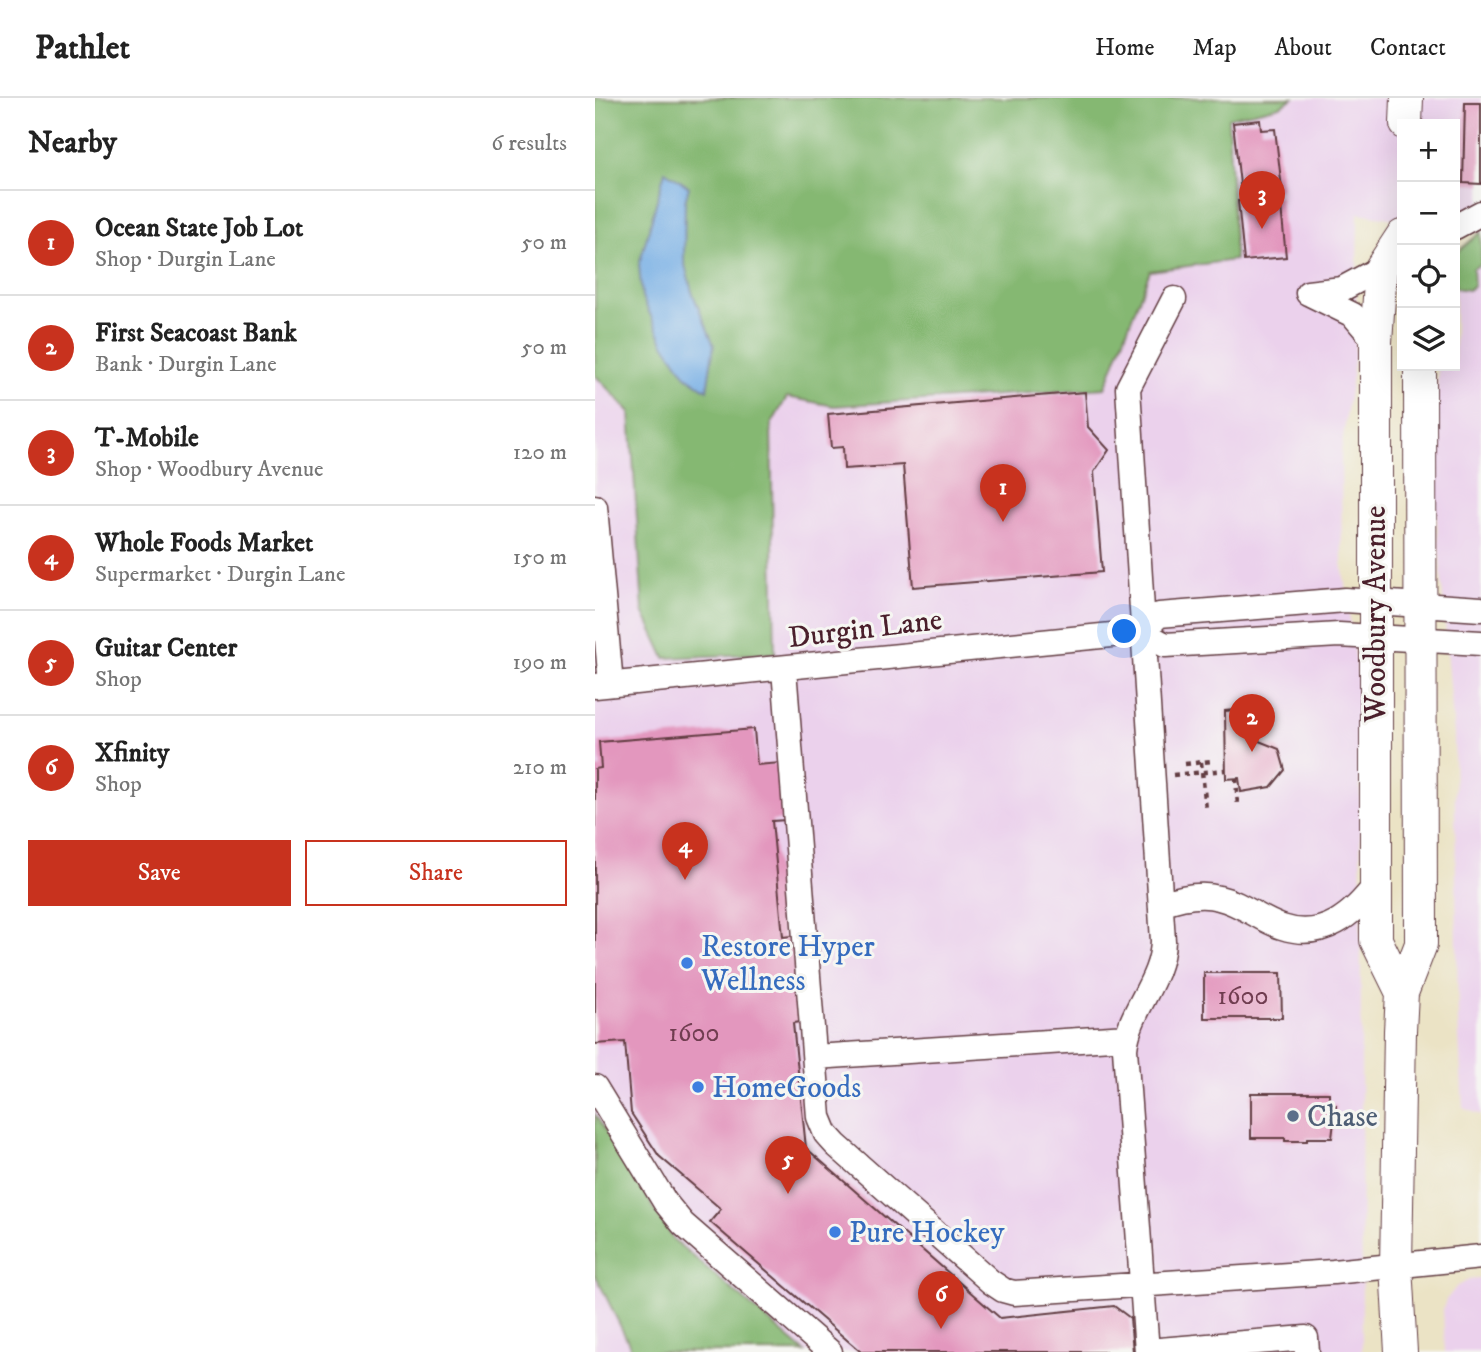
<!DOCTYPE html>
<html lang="en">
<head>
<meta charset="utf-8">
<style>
  body { margin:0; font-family:"IM FELL DW Pica",serif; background:#f6f6f6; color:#222 }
  .controls { position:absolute; right:21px; top:21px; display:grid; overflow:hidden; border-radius:0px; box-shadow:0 7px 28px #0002 }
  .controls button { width:63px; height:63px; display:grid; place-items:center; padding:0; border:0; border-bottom:2px solid #e0e0e0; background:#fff; color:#222; font:35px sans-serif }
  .you { position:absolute; left:530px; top:534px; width:24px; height:24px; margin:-18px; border:5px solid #fff; border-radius:50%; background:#1a73e8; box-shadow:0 0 0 10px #1a73e833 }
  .badge { display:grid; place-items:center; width:46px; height:46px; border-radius:50%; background:#c8321e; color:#fff; font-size:23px; font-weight:700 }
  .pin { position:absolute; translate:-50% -58px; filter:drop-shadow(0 2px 4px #0008) }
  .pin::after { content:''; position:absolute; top:37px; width:24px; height:21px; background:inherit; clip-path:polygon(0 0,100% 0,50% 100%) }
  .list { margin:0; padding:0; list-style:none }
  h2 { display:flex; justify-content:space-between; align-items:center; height:91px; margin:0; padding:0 28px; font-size:30px }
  h2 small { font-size:23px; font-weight:400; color:#767676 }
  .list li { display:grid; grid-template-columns:46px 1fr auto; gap:21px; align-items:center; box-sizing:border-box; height:105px; padding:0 28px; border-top:2px solid #e0e0e0 }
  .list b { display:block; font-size:26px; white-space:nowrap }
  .list p { margin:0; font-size:23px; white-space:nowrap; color:#767676 }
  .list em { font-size:23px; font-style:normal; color:#767676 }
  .actions { display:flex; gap:14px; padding:21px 28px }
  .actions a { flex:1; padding:16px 0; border:2px solid #c8321e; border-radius:0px; text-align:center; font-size:24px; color:#c8321e }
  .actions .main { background:#c8321e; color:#fff }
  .icon { flex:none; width:38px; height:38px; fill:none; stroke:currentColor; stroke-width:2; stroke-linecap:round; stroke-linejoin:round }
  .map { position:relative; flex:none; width:886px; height:1254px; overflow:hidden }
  header { display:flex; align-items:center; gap:42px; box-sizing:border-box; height:98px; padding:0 35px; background:#fff; border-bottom:2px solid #e0e0e0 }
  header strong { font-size:33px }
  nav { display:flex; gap:38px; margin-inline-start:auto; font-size:24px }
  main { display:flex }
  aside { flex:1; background:#fff }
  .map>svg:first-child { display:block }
  .built { fill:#ebd1ec }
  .forest { fill:#85b872; stroke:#686c4e; stroke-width:2 }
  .water { fill:#74ade4; stroke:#5f6688; stroke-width:2 }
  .building { fill:#e397be }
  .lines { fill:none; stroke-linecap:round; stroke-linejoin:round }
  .minor-casing { stroke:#623c42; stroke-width:27 }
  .major-casing { stroke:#623c42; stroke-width:34 }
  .path { stroke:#623c42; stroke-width:4.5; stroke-dasharray:5 5; stroke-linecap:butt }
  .minor { stroke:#fff; stroke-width:24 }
  .major { stroke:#fff; stroke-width:32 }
  .shop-dot { fill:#3f7fe0; stroke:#f6f6f2; stroke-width:2.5 }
  .service-dot { fill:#5c6f8a; stroke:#f6f6f2; stroke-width:2.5 }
  .labels { text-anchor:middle; stroke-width:6; stroke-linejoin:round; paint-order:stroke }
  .number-label { font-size:26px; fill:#703d50 }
  .street-label { font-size:30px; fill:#4a1f2b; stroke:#f6f6f2 }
  .shop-label { font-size:30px; fill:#366cbe; stroke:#f6f6f2; text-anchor:start }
  .service-label { font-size:30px; fill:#4e5e75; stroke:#f6f6f2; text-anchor:start }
</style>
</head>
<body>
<header>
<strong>Pathlet</strong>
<nav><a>Home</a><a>Map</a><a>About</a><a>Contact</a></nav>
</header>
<main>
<aside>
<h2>Nearby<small>6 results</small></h2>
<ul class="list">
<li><span class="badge">1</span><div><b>Ocean State Job Lot</b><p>Shop · Durgin Lane</p></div><em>50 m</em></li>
<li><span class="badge">2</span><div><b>First Seacoast Bank</b><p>Bank · Durgin Lane</p></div><em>50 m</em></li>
<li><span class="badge">3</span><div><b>T-Mobile</b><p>Shop · Woodbury Avenue</p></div><em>120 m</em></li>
<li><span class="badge">4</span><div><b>Whole Foods Market</b><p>Supermarket · Durgin Lane</p></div><em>150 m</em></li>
<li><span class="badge">5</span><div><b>Guitar Center</b><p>Shop</p></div><em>190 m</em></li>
<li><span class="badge">6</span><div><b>Xfinity</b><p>Shop</p></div><em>210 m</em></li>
</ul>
<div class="actions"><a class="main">Save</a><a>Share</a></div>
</aside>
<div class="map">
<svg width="886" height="1254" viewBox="0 0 886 1254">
  <rect width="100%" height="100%" fill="#f6f6f2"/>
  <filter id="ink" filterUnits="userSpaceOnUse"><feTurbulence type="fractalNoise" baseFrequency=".0143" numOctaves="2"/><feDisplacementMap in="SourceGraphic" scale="14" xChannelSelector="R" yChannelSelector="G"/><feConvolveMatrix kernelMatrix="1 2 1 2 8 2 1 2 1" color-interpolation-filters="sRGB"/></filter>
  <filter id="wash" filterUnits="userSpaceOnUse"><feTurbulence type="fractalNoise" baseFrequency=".00686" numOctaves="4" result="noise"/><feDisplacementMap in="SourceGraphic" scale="28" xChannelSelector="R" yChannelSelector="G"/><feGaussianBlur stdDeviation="1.57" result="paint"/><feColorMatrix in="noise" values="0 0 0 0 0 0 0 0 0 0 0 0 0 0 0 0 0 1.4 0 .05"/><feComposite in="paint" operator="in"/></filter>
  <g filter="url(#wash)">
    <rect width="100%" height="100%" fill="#ebe3c5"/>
    <path class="built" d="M698,0H886V134L860,131V26H807V122L763,115L760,257L746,354L747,465L765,592L767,1254H0V277L35,314L48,513L180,555L176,327L192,299L239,308L510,290L555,173L640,162L633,20L685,8Z
      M886,166V1017L868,1010L863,922L859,636L839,388L843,268H860V190L873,192L878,171Z
      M876,1181H886V1254H850L848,1211L851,1202L862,1188Z"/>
    <path class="forest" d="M0,0H698L685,8L633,20L640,162L555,173L510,290L239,308L192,299L176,327L180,555L70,560L48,513L35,314L0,277Z
      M886,134V166L878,171L879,188L873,192L860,190V156Z
      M0,1016L79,1142L210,1254H38L0,1176Z"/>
    <path class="water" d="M70,73L94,89L90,104L89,163L97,194L119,247L112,292L91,278L68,244L47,199L44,167Z"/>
    <g id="blocks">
      <path class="building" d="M870,5H886V86L868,85Z
        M665,22L666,32L680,31L687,91L646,95L638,25Z
        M685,98L691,159L649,163L643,103Z
        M490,294L493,329L514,352L499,374L507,474L318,489L308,367L249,371L248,349L236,350L233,316Z
        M661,610L664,643L684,651L690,672L676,689L646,694L644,680L631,681L630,613Z
        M159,631L162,667L186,665L191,722L177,723L188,839L204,837L213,923L198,925L211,1050L405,1220L519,1208L535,1220L538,1254H266L115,1124L126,1111L64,1058L36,1015L30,944L0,946V671L6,670L4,644Z
        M609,875H686L687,920H609Z
        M656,995H734V1007H741L737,1040H712V1043H690V1040H656Z"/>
    </g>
  </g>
  <g filter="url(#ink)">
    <use href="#blocks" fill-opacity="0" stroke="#623c42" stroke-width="2"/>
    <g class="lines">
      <defs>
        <path id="minor" d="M860,129L886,115
          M713,195L758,217L781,244
          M713,195L747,191L786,170
          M0,409L16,586
          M547,534L564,517L750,502L886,511
          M189,571L224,1019L231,1036L241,1047L396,1184L408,1192L419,1195L738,1174L886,1159
          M0,588L547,534L570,547L744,537L886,545
          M566,806C583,800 606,795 624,800C647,805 665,822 687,829C729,843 759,816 782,785
          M220,959L532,939
          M0,989L70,1104L88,1126L235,1254
          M552,1253L711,1240L712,1254
          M552,1254L530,951C534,911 567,884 568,843L533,290L579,201"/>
        <path id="major" d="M811,26L812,0
          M807,895L781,842V244L786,170L807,138
          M806,1254L801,1168L805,933L807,895L826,846L825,268"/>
      </defs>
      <use href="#minor" class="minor-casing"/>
      <use href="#major" class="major-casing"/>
      <path class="path" d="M606,664L611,711
        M590,666L617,663
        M578,677L631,672
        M641,680L643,708"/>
      <use href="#minor" class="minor"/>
      <use href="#major" class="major"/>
    </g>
  </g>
  <g class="shop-dot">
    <circle cx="92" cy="865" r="7"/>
    <circle cx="103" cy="989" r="7"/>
    <circle cx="240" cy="1134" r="7"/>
  </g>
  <circle class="service-dot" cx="698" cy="1018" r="7"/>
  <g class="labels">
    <g class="number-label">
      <text x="648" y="906">1600</text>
      <text x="99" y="943">1600</text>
    </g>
    <g class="street-label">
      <text transform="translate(780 516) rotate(-90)" y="10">Woodbury Avenue</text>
      <text transform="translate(270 530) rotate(-7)" y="10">Durgin Lane</text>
    </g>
    <g class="shop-label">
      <text x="106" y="858">Restore Hyper<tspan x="106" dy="34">Wellness</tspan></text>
      <text x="117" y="999">HomeGoods</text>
      <text x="254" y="1144">Pure Hockey</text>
    </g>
    <g class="service-label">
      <text x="712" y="1028">Chase</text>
    </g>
  </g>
</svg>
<div class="controls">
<button>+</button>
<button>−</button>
<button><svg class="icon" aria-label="locate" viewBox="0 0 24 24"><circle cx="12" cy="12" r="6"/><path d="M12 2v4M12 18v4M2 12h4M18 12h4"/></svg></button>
<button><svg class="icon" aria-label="layers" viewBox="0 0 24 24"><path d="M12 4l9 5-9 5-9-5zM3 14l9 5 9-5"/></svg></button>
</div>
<div class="you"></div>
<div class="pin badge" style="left:408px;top:424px">1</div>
<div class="pin badge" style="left:657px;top:654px">2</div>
<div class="pin badge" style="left:667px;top:131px">3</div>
<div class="pin badge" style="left:90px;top:782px">4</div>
<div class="pin badge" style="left:193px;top:1096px">5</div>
<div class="pin badge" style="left:346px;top:1231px">6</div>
</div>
</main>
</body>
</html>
